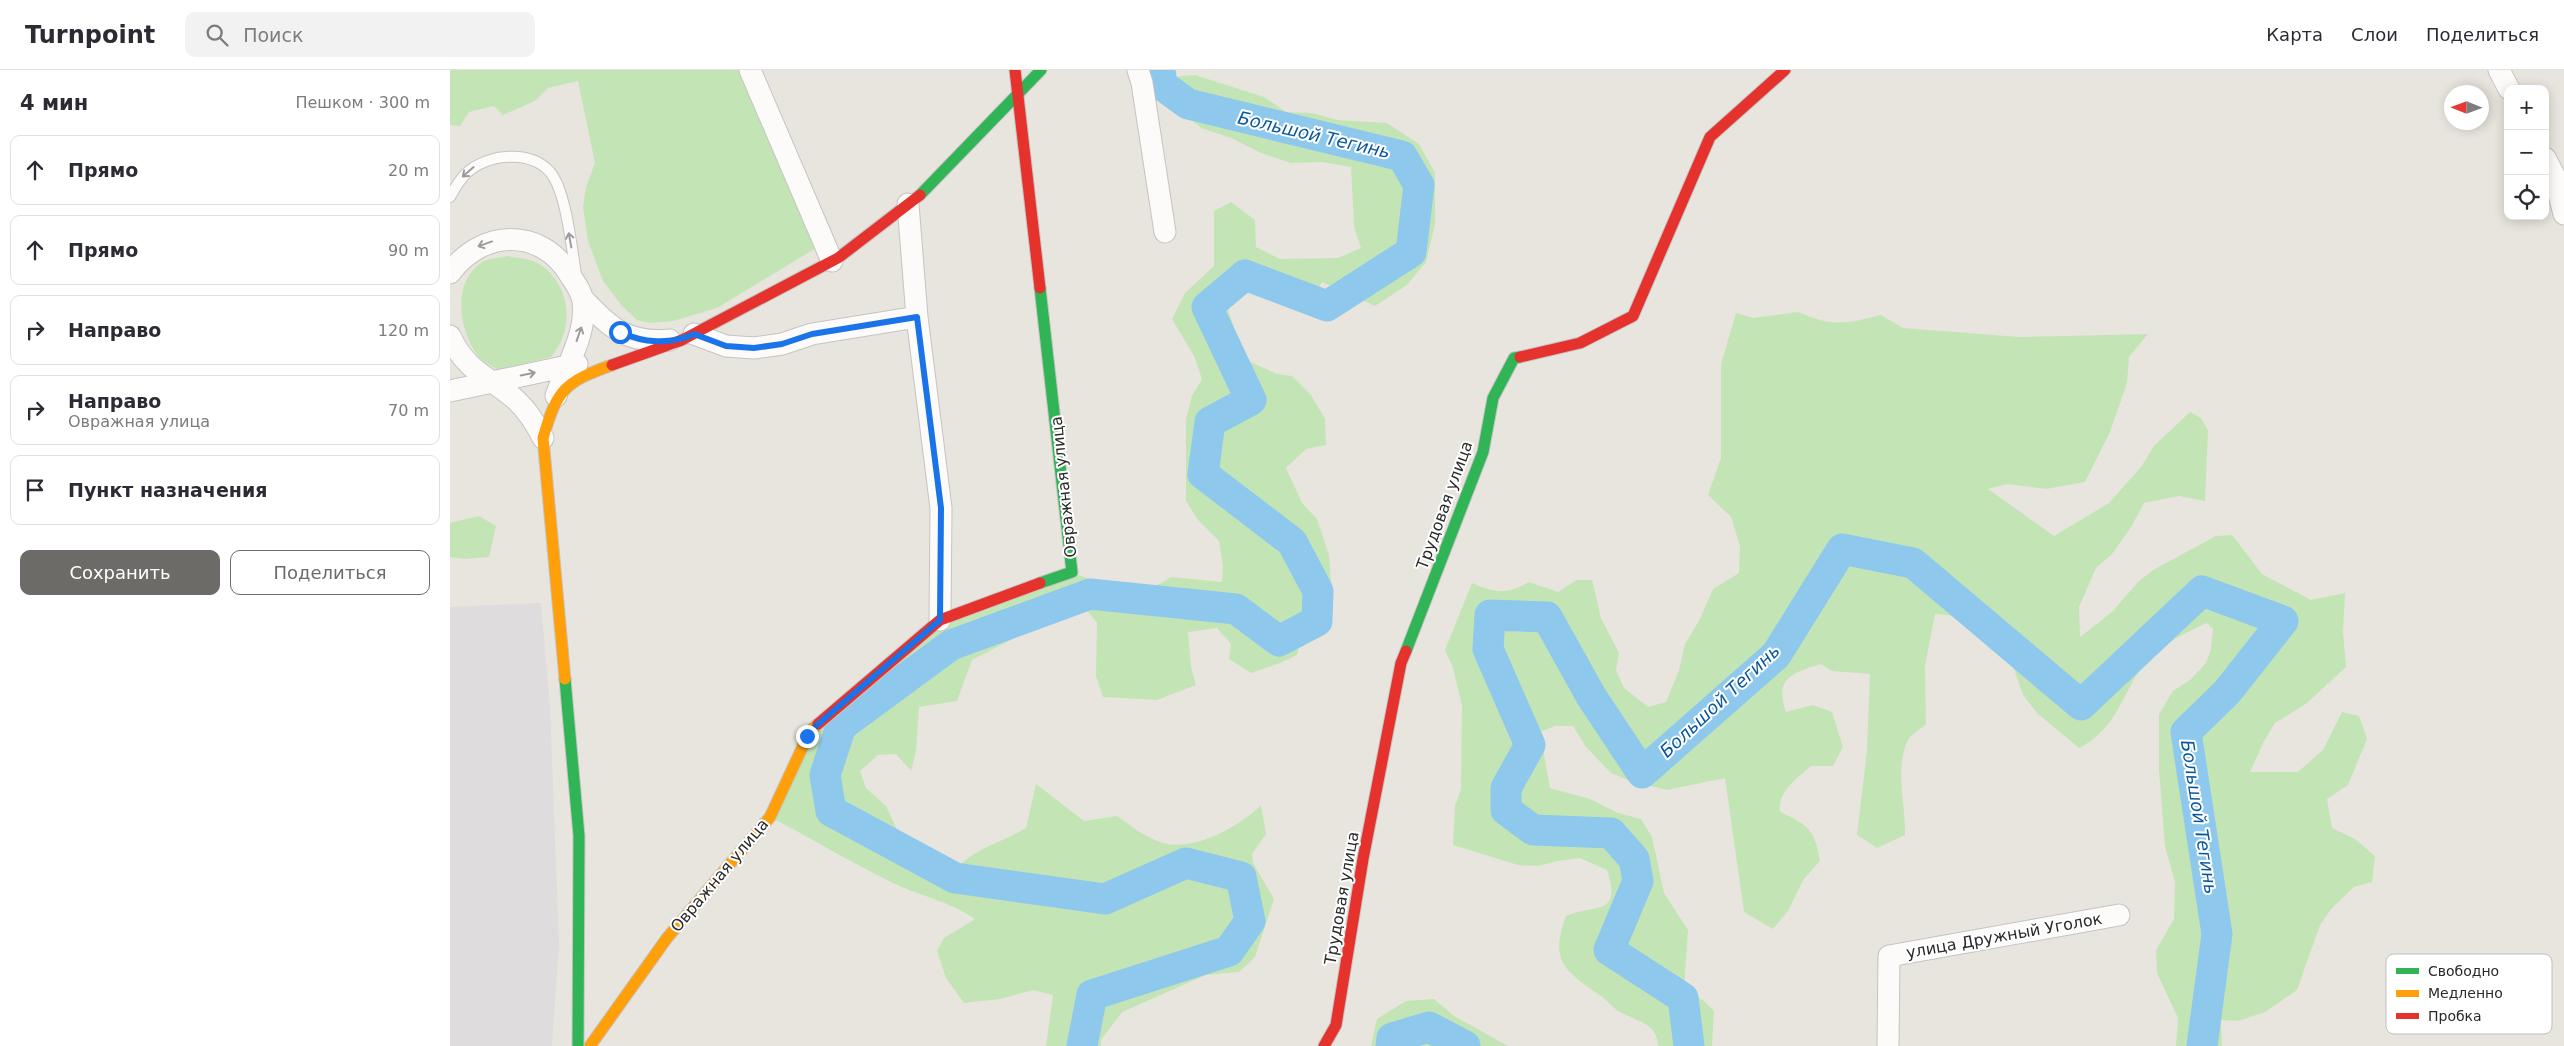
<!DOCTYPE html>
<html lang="ru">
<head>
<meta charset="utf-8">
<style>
  body { margin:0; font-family:"DejaVu Sans",sans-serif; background:#f2f2f3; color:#2b2b33 }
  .controls { position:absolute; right:15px; top:15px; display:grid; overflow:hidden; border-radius:10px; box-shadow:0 2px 12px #0003 }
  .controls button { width:45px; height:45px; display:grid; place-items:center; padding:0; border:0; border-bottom:1px solid #e1e1e2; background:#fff; color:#2b2b33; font:25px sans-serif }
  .compass { position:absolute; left:1994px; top:15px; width:45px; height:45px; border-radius:50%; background:#fff; box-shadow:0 2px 12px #0003; rotate:271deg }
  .stop { position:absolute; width:15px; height:15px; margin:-11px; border:4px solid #1a73e8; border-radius:50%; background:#fff }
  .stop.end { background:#1a73e8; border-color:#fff; box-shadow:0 1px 5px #0008 }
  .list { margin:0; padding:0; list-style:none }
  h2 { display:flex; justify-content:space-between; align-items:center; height:65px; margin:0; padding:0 20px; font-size:21px }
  h2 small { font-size:16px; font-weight:400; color:#7c7c81 }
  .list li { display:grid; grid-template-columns:32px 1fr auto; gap:15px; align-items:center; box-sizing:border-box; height:70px; margin:0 10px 10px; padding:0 10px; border:1px solid #e1e1e2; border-radius:10px }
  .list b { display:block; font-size:19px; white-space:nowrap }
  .list p { margin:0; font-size:16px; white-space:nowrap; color:#7c7c81 }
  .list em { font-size:16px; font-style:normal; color:#7c7c81 }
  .actions { display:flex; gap:10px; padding:15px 20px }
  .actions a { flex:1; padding:11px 0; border:1px solid #6c6b68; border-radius:10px; text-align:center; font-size:18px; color:#6c6b68 }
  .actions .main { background:#6c6b68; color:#fff }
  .icon { flex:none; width:28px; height:28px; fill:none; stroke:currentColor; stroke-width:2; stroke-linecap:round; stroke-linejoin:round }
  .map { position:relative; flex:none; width:2114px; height:976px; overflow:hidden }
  header { display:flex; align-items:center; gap:30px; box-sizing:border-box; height:70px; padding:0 25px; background:#fff; border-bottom:1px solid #e1e1e2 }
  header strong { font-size:24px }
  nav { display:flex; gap:28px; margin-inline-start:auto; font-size:18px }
  .search { width:350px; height:45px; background:#f2f2f3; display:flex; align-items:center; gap:12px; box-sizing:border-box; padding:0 18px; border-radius:10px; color:#7c7c81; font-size:19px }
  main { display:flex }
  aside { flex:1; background:#fff }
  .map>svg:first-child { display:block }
  .industrial { fill:#dfdcdd }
  .green { fill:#c3e5b5 }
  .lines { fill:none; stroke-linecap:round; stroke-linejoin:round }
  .river { stroke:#8fc8ed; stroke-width:31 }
  .lane-casing { stroke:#c5c4c4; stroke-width:12 }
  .street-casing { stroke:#c5c4c4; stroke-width:23 }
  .fast-casing { stroke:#c5c4c4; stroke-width:13 }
  .slow-casing { stroke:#c5c4c4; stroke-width:13 }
  .jam-casing { stroke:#c5c4c4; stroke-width:13 }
  .lane { stroke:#fcfbfa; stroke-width:10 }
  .street { stroke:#fcfbfa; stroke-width:21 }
  .fast { stroke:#30b455; stroke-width:11 }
  .slow { stroke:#ff9f0a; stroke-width:11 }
  .jam { stroke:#e5322d; stroke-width:11 }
  .oneway { stroke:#9d9c9c }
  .route { stroke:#1a73e8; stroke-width:6 }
  .labels { text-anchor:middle; stroke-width:4; stroke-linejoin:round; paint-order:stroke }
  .street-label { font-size:16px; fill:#292929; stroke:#fff }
  .water-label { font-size:18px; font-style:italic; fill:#08579e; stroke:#fff }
  .key { fill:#fff; stroke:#bfbfbf; stroke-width:1 }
  .key-label { font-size:14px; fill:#292929 }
</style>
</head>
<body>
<header>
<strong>Turnpoint</strong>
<div class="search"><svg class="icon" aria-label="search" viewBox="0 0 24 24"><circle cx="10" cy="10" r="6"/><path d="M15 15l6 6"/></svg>Поиск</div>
<nav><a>Карта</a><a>Слои</a><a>Поделиться</a></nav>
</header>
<main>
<aside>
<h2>4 мин<small>Пешком · 300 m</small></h2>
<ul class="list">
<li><svg class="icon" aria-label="ahead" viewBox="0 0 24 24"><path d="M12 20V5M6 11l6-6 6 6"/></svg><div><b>Прямо</b></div><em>20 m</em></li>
<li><svg class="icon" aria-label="ahead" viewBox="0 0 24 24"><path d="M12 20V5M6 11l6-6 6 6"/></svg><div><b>Прямо</b></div><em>90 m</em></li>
<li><svg class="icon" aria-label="right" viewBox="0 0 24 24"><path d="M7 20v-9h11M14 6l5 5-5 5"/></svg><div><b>Направо</b></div><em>120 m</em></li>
<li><svg class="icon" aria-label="right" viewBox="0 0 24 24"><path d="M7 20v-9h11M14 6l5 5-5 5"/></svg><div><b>Направо</b><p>Овражная улица</p></div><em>70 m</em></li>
<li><svg class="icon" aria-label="arrive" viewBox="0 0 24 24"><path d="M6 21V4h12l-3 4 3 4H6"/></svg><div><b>Пункт назначения</b></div></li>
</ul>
<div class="actions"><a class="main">Сохранить</a><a>Поделиться</a></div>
</aside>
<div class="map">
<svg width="2114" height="976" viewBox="0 0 2114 976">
  <rect width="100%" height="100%" fill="#e8e5de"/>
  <path class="industrial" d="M91,533L100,636L109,873L102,976H0V537Z"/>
  <path class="green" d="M0,0H294L366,178L267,238L223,251L200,253L187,250L172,236L153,211L138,171L133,137L136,117L145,93L128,11L98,18L85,31L53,45L44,36L19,42L10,56L0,55Z
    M699,0H719L720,7L745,5L814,27L836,42L862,43L887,50L937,53L969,74L985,103V154L976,192L957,215L925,236L872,212L856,240L792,219L777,236L794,289L827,304L842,306L861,325L875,349L876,375L856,379L836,398L852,433L867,449L879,485L881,512L878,540L857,546L847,585L830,593L801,603L779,589L781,574L767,558L738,562L741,597L746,615L707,630L653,627L646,606L647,553L636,539L613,543L522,590L507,631L469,637L466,681L461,701L446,684L428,685L410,701L416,718L436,736L451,768L484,790L511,794C529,777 554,771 576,758L586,714L634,751L667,746C681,756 696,768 713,773C744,782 790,756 811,735L816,764L802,784L803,793L824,829L805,887L789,902L756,905L672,942L651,970V976H596L603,925L583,920L550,929L514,933L496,908L487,881L494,868L525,849C499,831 469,826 441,812C400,792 361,768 320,747L357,666L490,550L622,502C655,516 690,530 721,507L772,512L773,496L769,471L748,450L736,431V349L742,326L752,309L744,286L722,249L735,223L764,196V141L781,132L805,150L806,177L830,189L888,188L911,178L904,157L901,97L872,92L841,93L811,83L781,68L751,58L727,37L705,22Z
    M57,186C68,188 81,188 91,195C121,216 125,260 101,287L48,300C42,296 34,293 29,287C9,263 1,213 31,193C38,188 49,188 57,186Z
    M1348,242C1382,257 1396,254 1431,245L1453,258L1569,267L1698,264L1679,287L1677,313L1660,362L1635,412L1596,419L1557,414L1538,419L1604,466L1659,433L1691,397L1704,376L1740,342L1751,348L1758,360L1755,431L1729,426L1694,433L1680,459L1662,484L1646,498L1629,537L1630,567L1662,542L1688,512L1703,500L1766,466L1782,465L1812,504L1861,530L1895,523L1893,562L1896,597L1857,633L1825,653L1814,671L1800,702H1848L1873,680L1892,642L1909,646L1917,669L1898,715L1877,729L1882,758L1905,769L1925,786L1922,812L1904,817L1882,838L1870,855L1847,920L1815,942L1788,951L1771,950L1772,976H1726L1728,948L1707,903L1706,880L1724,849L1725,812L1715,777L1709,700V644L1723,621L1740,610L1756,593L1761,579L1763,559L1757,553C1740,561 1709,575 1698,589C1672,620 1670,657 1629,678L1588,644L1573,625L1562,593L1548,578L1529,564L1517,547L1485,544L1475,596L1476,654C1471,659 1461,664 1458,670C1444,699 1456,734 1455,765L1427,778L1407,765L1417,680L1420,604L1382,601L1371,594C1341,603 1324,609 1336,642L1363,635L1382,642L1393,677L1383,696H1361C1346,709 1328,721 1330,742C1358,755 1365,759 1370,791L1353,810L1338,841L1323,859L1294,842L1275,708L1217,720L1180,711L1161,703L1136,677L1123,656H1105L1090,662L1100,718L1140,729L1168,743L1191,749L1202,767L1214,823L1238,860L1234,919L1254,931L1264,941L1262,976H1208C1208,954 1187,951 1172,943C1164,940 1158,931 1151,926C1115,901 1099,892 1116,846C1145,833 1172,848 1157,800L1130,788L1108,791L1087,796L1068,795L1003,775L1005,736L1011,719L1012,636L1003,598L995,580L1022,513C1045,523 1057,525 1079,512L1108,522L1127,510H1142L1151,548L1169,583L1166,600L1174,618L1198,637L1216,632L1229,600L1235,574L1250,549L1263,519L1289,503L1290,476L1281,447L1258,425L1271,388V294L1286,243L1303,248Z
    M29,446L46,456L39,487L15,489L0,487V453Z
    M984,929L1004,946L1058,976H960L949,973L948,976H921L927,949L956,931Z"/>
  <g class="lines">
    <path class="river" d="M632,976L642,925L779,881L800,851L791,807L736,793L655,829L505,808L381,741L375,705L391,656L501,575L640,524L786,539L829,571L867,551L868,521L842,472L753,404L760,352L801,330L757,237L795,205L877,236L961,182L969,115L952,86L738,34L712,15L710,0
      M941,976L942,968L979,957L1015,976
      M1239,976L1233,928L1159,880L1188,811L1184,789L1161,763L1083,760L1056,740V718L1080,675L1038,579L1040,545L1097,547L1141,626L1192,703L1326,585L1392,479L1463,493L1631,635L1752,521L1833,551L1777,622L1736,662L1767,864L1752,976"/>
    <defs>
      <path id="lane" d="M0,127C12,104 22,94 47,88C66,85 87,87 100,102C116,120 122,180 126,205"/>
      <path id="street" d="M300,0L382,191
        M688,0L692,13L715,162
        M2049,0L2059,19
        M2095,88L2104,105L2114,144
        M458,134L467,247L491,438L490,550
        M0,203C32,159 91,157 120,205C125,213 132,222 133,232C137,264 116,296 106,326
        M133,229C161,258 177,274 220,270
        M244,264L276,276L304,278L332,274L362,264L467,247
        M0,266C17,303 39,306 66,330C78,341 86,354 93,368
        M0,321L127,294
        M1438,976L1439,886L1669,845"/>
      <path id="fast" d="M470,125L591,0
        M590,218L622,502L590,513
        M956,581L1033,382L1043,328L1064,288L1070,287
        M115,609L129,766L128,976"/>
      <path id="slow" d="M115,609L93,368C107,320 114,312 162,295
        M140,976L217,868L320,747L360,661L368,654"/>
      <path id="jam" d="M565,0L590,218
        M1070,287L1130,273L1183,246L1260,67L1335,0
        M162,295L232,270L388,188L470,125
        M368,654L490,550L590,513
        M874,976L886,955L913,789L951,593L956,581"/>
    </defs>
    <use href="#lane" class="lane-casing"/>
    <use href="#street" class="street-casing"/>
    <use href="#fast" class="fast-casing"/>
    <use href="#slow" class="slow-casing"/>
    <use href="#jam" class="jam-casing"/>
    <use href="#lane" class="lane"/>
    <use href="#street" class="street"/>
    <use href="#fast" class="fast"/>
    <use href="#slow" class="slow"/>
    <use href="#jam" class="jam"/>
  </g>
  <defs><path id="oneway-shaft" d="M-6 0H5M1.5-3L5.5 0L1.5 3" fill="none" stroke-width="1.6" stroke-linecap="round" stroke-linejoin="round" transform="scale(1.25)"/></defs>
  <g class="oneway">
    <use href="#oneway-shaft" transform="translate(18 102) rotate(139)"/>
    <use href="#oneway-shaft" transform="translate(120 170) rotate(-100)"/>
    <use href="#oneway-shaft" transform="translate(35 174) rotate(160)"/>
    <use href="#oneway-shaft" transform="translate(129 264) rotate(-71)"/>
    <use href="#oneway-shaft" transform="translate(78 304) rotate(-11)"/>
  </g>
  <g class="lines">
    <path class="route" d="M170,262C193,273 220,275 244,264L276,276L304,278L332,274L362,264L467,247L491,438L490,550L360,661L357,666"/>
  </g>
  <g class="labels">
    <g class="street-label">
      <text transform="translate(613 417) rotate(-96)" y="6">Овражная улица</text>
      <text transform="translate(994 435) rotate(-70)" y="6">Трудовая улица</text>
      <text transform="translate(269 805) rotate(-50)" y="6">Овражная улица</text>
      <text transform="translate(891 828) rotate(-80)" y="6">Трудовая улица</text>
      <text transform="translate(1554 865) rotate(-10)" y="6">улица Дружный Уголок</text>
    </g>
    <g class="water-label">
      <text transform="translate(864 65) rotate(13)" y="6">Большой Тегинь</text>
      <text transform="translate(1270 631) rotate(-43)" y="6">Большой Тегинь</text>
      <text transform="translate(1749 747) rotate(81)" y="6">Большой Тегинь</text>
    </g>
  </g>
  <rect x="1936" y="884" width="166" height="80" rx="8" class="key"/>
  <rect x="1946" y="898" width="23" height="6" fill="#30b455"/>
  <rect x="1946" y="920" width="23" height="7" fill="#ff9f0a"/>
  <rect x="1946" y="943" width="23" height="6" fill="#e5322d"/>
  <g class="key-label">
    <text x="1978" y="906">Свободно</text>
    <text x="1978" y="928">Медленно</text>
    <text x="1978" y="951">Пробка</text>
  </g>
</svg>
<div class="controls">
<button>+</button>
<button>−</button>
<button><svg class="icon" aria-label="locate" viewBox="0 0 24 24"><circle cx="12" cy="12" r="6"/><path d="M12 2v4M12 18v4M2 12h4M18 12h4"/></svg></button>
</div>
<svg class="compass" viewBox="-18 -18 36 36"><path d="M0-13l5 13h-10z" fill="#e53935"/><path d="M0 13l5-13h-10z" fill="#7c7c81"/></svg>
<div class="stop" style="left:170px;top:262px"></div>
<div class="stop end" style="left:357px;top:666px"></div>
</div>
</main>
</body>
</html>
